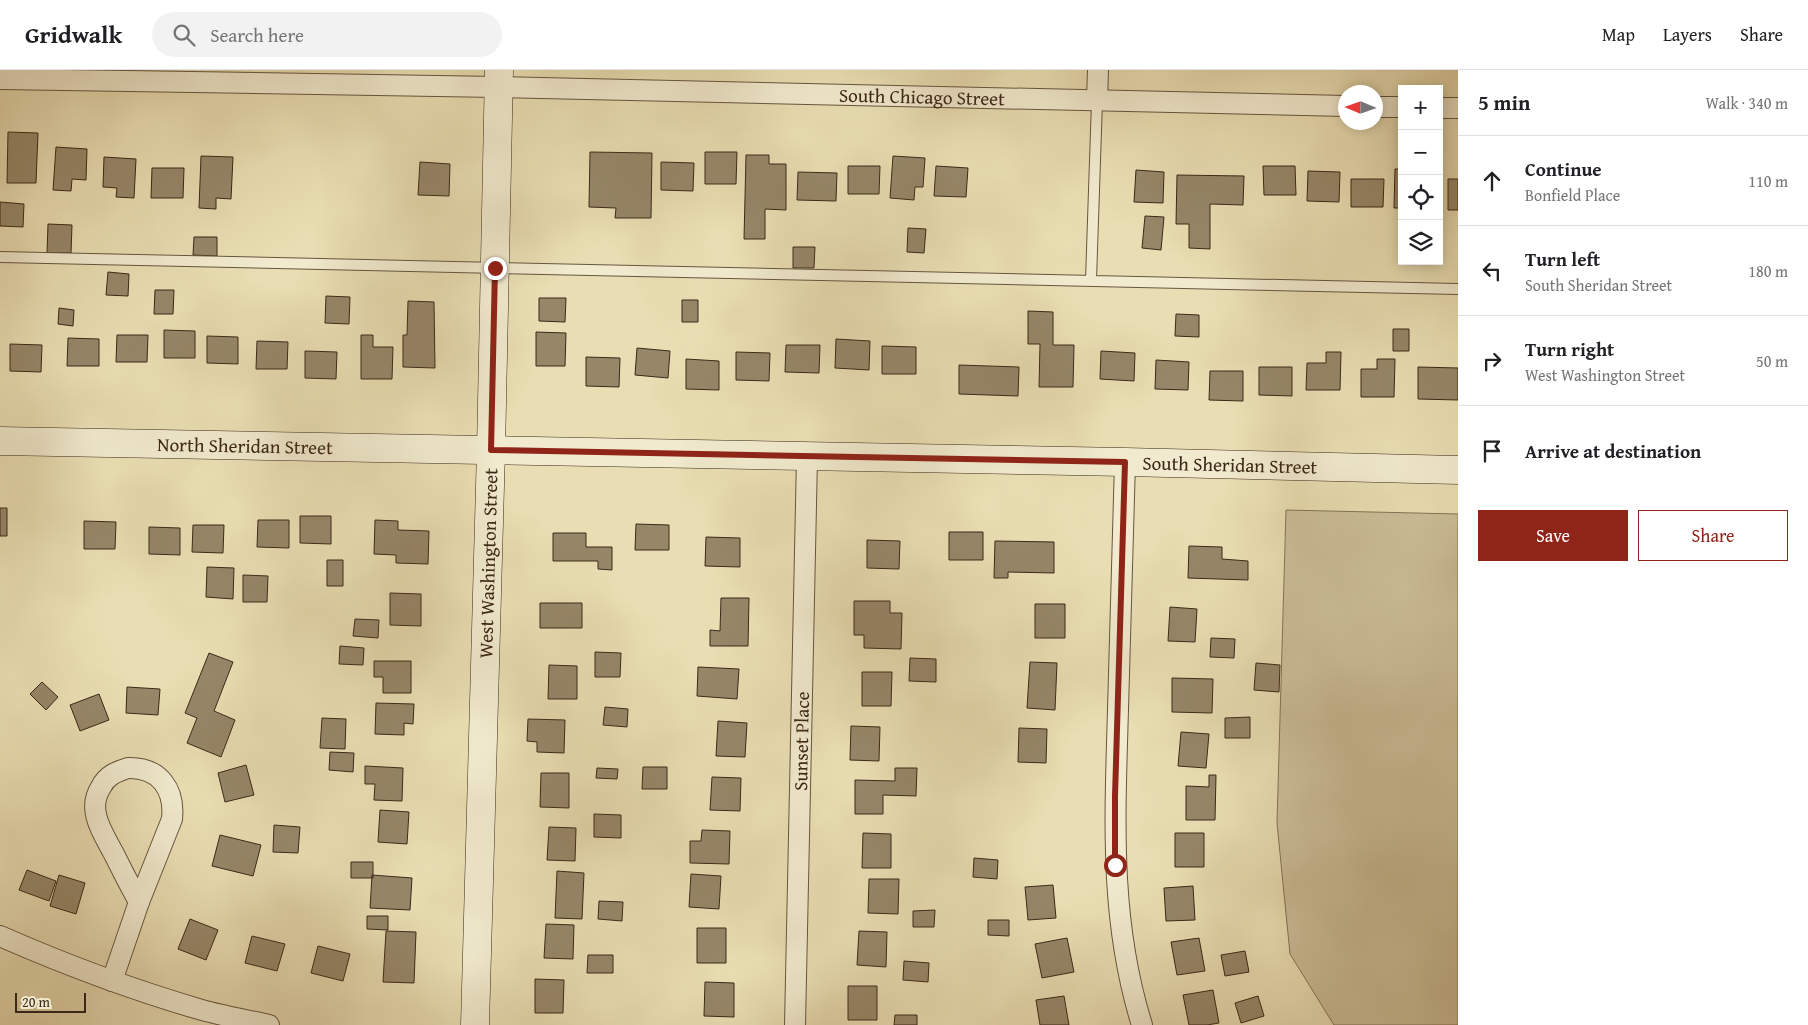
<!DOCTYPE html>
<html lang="en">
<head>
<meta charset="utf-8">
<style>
  body { margin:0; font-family:"Gentium Book Plus",serif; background:#f2f2f2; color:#202124 }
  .controls { position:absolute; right:15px; top:15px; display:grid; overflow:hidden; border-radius:0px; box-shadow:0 2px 12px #0003 }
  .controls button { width:45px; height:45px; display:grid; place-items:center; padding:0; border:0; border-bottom:1px solid #e0e0e0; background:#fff; color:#202124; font:25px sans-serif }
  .compass { position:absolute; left:1338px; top:15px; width:45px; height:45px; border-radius:50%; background:#fff; box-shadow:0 2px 12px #0003; rotate:272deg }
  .scale { position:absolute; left:15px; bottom:12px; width:71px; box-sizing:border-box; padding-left:5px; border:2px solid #3c2818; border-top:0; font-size:14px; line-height:18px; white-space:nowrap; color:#3c2818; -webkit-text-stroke:4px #f1eace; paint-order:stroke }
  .stop { position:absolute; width:15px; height:15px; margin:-11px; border:4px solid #8f2418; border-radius:50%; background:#fff }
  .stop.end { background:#8f2418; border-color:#fff; box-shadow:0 1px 5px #0008 }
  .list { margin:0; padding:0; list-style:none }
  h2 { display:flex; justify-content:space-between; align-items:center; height:65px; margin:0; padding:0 20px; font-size:21px }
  h2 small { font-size:16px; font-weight:400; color:#757577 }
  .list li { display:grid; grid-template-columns:32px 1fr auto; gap:15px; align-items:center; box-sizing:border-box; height:90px; padding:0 20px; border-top:1px solid #e0e0e0 }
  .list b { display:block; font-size:19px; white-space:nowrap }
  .list p { margin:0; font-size:16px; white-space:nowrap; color:#757577 }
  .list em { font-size:16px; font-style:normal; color:#757577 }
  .actions { display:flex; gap:10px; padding:15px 20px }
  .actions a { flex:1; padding:11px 0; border:1px solid #8f2418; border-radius:0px; text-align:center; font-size:18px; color:#8f2418 }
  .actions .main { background:#8f2418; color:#fff }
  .icon { flex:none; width:28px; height:28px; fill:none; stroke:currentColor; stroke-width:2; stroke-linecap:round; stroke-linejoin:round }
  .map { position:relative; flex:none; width:1458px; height:955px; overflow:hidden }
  header { display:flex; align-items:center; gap:30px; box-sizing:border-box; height:70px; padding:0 25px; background:#fff; border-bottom:1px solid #e0e0e0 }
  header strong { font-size:24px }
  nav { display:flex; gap:28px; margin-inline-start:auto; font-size:18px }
  .search { width:350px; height:45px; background:#f2f2f2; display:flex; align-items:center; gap:12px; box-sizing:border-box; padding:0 18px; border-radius:28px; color:#757577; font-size:19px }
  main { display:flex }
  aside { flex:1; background:#fff }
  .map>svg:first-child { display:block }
  .green { fill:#ccbf99; stroke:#847458 }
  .building { fill:#968769; stroke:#3c2818 }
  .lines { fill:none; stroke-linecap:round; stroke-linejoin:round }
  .lane-casing { stroke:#67563f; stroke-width:12 }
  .street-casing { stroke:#67563f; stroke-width:22 }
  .secondary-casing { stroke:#3c2818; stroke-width:29 }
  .lane { stroke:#f1eace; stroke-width:10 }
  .street { stroke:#f1eace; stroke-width:20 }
  .secondary { stroke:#f1eace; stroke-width:28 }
  .route { stroke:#8f2418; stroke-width:6 }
  .labels { text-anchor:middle; stroke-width:4; stroke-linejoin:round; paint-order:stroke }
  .street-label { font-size:19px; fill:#3c2818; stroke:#f1eace }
</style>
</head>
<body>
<header>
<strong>Gridwalk</strong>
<div class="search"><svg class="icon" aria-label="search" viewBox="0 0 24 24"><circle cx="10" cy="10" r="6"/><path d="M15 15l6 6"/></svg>Search here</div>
<nav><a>Map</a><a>Layers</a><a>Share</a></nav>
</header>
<main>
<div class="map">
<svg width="1458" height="955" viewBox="0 0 1458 955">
  <rect width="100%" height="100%" fill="#e9deb3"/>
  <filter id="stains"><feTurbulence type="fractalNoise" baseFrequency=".004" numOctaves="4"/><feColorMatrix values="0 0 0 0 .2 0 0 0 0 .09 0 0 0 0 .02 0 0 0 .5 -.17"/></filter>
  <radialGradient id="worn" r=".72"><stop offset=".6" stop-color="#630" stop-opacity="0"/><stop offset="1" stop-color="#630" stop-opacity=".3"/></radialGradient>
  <path class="green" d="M1286,440L1458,444V955H1334L1290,884L1277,753Z"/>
  <path class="building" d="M8,62L38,63L36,113H7Z
    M56,77L87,79L86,110L72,109L71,121L53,120Z
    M590,82L652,83L651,148H615L616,138L589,137Z
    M705,82H737L736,114H705Z
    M746,85H769V94H786V140L765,139V169H744Z
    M201,86L233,87L231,129L216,128V139L199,138Z
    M893,86L925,88L923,117H915L914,130L890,128Z
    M104,87L136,89L134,128L116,127L117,118L103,117Z
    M420,92L450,94L449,126L418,125Z
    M661,92L694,93L693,121L661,120Z
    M848,96H880L879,124H848Z
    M936,96L968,98L966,127L934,126Z
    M1263,96H1295L1296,125H1264Z
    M152,98H184L183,128H151Z
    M1395,99H1402V138H1394Z
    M1136,100L1164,102L1163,133L1134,132Z
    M1308,101L1340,102L1339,132L1307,131Z
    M798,102L837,103L836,131L797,130Z
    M1177,105L1244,106L1243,135L1210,134V179L1189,178V154H1176Z
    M1351,109H1384L1383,137H1351Z
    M1448,109H1458V140H1448Z
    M0,132L24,134L23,157L0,156Z
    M1145,146L1164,147L1161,180L1142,178Z
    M48,154L72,155L71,183H47Z
    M908,158L926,159L924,183L907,182Z
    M194,167H217V186L193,185Z
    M793,177H815L814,198H793Z
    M108,202L129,204L128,226L106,225Z
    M155,220H174L173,244H154Z
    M326,226L350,227L349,254L325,253Z
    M539,228H566L565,252L539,251Z
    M682,230H698V252H682Z
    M408,231L434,232L435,298L403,297V265H407Z
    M59,238L74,240L73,256L58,254Z
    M1028,241L1053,242V275H1074L1073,317H1039L1040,274H1028Z
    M1176,244L1199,245V267L1175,266Z
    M1393,259H1409V281H1393Z
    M164,260L195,261V288H164Z
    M536,262L566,263L565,296H536Z
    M117,265H148L147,292H116Z
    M361,265H373V277H393L392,309H361Z
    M207,266L238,267V294L207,293Z
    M68,268L99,269V296H67Z
    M836,269L870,271L869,300L835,298Z
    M257,271L288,272L287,299H256Z
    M10,274L42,275L41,302L10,301Z
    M786,275H820L819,303L785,302Z
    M882,276L916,277V304H882Z
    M637,278L670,281L668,308L635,305Z
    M305,281L337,282L336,309L305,308Z
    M1101,281L1135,283L1134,311L1100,309Z
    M736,282L770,283L769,311L736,310Z
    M1326,282H1341L1340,320H1306L1307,293H1326Z
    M586,287L620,288L619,317L586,316Z
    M686,289L719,291V320L686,319Z
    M1377,289H1395L1394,327H1361V299H1377Z
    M1156,290L1189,292L1188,320L1155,319Z
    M959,295L1019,297L1018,326L959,324Z
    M1259,297H1292V326L1259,325Z
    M1418,297L1458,298V330L1418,329Z
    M1210,301H1243V331L1209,330Z
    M0,438H7V466H0Z
    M300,446H331V474L300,473Z
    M258,450H289V478L257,477Z
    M375,450L398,451V460L429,461L428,494L396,493V485L374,484Z
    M84,451L116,452L115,479H84Z
    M636,454L669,455V480H635Z
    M193,455H224L223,483L192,482Z
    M149,457L180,458V485L149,484Z
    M949,462H983V490H949Z
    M553,463H586V477H612V500L598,499V491H553Z
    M706,467L740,468V497L705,496Z
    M867,470L900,471L899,499L867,498Z
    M995,471L1054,472V503L1008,502V508H994Z
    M1189,476L1222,477V489L1248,491V510L1188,508Z
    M327,490H343V516H327Z
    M207,497L234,498L233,529L206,527Z
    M243,505L268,506L267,532H243Z
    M390,523L421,524V556L390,555Z
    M721,528H749L748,576H710V560L720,561Z
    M854,531H890V543H902L901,579L864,578V565H854Z
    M540,533H582V558H540Z
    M1035,534H1065V568H1035Z
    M1170,537L1197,539L1195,572L1168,571Z
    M355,549L379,550L378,568L353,566Z
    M1211,568L1235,569L1234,588L1210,587Z
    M340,576L364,578L363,595L339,594Z
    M595,582L621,583L620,607H595Z
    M209,583L233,592L214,641L235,650L221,687L187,673L197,648L185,643Z
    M910,588L936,589V612L909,611Z
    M374,591H411V623H383V607H374Z
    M1030,592L1057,593L1055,640L1027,638Z
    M1256,593L1280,595L1279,622L1254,620Z
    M549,595L577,596V629H548Z
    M698,597L739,599L737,629L697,626Z
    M862,602H892L891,636H862Z
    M1172,608L1213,609L1212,643L1172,642Z
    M42,612L58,627L46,640L30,624Z
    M127,617L160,619L158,645L126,643Z
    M99,624L109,650L80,661L70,635Z
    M376,633L414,634L413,654L404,653V665L375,664Z
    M605,637L628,639L627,657L603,655Z
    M1250,647V668H1225V648Z
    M322,648L346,649L345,679L320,678Z
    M528,649L565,650L564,683L537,682V672L527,671Z
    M718,651L747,653L745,687L716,686Z
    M851,656L880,657L879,691L850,690Z
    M1019,658L1047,659L1046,693L1018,692Z
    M1181,662L1209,664L1206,698L1178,696Z
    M330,682L354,683L353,702L329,700Z
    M246,695L254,725L225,732L218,703Z
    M365,696L403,698L402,731L374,730L375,714H365Z
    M643,697H667V719H642Z
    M597,698L618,699L617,709L596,708Z
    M895,698H917L916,726L883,725V744H855V710L895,711Z
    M541,703H569V738L540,737Z
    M1209,705H1216L1215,750H1186V716L1209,717Z
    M712,707L741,708L740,741L710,740Z
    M380,740L409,742L407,774L378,772Z
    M594,744L621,745V768L594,767Z
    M274,755L300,757L298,783L273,782Z
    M549,757L576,758L575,791L547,790Z
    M702,760L730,761L729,794L690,793V771H701Z
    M863,763L891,764V798H862Z
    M1175,763H1204V797H1175Z
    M220,765L261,775L253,806L212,796Z
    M974,788L998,790L997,809L973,807Z
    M351,792H373V808H351Z
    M27,800L56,811L49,831L19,820Z
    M557,801L584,803L582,849L555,848Z
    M691,804L721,806L719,839L689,837Z
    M59,805L85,813L76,844L50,836Z
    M372,805L412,808L410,840L370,838Z
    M869,809H899L898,844L868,843Z
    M1053,815L1056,848L1028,850L1025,817Z
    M1193,816L1195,850L1166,851L1164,818Z
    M599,831L623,832L622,851L598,849Z
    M935,840L934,857H913V841Z
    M367,846H388V860L367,859Z
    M190,849L218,860L206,890L178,879Z
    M988,850H1009V866L988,865Z
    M546,854L574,855L573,889L544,888Z
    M697,858H726V893H697Z
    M386,861L416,862L414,913L383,912Z
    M859,861L887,862L886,897L857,895Z
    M252,866L285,874L277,901L245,893Z
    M1067,868L1074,902L1042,908L1035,874Z
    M1199,868L1205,901L1177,905L1171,872Z
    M318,876L350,884L343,911L311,903Z
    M1245,881L1249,902L1225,906L1221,885Z
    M588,885H613V903H587Z
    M904,891L929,893L928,912L903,910Z
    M535,909L564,910L563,943H535Z
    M705,912L734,913V947L704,946Z
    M848,916H877V950H848Z
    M1213,920L1219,953L1207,955H1189L1183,925Z
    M1064,926L1069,955H1040L1036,930Z
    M1258,926L1264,946L1241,953L1235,933Z
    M895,945H917V955H894Z"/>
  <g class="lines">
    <defs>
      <path id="lane" d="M0,187L1458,219
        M1091,210L1097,31"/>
      <g id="street">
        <path id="s1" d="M0,9L498,17L1346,36"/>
        <path d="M1097,31L1098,0"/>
        <path d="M1376,37H1402"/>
        <path d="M1439,38H1458"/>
        <path d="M1125,392C1123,474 1120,557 1118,639C1115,748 1109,849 1142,955"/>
        <path d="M128,698C160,697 175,720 172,749L139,832C130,816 122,800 114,784C103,763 86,740 101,717C107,705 116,702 128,698Z"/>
        <path d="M0,866C66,895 133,920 202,940C224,946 247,950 269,955"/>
        <path d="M112,911L139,832"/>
        <path id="s2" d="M795,955L807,387"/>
      </g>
      <g id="secondary">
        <path id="s3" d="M0,371L1125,392L1458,400"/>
        <path id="s4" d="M475,955L491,380L499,0"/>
      </g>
    </defs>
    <use href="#lane" class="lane-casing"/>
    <use href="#street" class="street-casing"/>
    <use href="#secondary" class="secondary-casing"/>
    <use href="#lane" class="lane"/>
    <use href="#street" class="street"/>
    <use href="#secondary" class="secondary"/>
  </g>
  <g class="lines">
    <path class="route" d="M495,198L491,380L1125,392L1115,726V795"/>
  </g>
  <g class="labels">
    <g class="street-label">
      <text dy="7" stroke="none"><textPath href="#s1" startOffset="922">South Chicago Street</textPath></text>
      <text dy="7" stroke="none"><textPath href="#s3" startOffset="245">North Sheridan Street</textPath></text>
      <text dy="7" stroke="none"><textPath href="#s3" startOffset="1230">South Sheridan Street</textPath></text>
      <text dy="7" stroke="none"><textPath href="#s4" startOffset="462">West Washington Street</textPath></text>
      <text dy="7" stroke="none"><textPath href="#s2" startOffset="284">Sunset Place</textPath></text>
    </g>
  </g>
  <rect width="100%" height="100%" filter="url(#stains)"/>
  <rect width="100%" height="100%" fill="url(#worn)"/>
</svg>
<div class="controls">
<button>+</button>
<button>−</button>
<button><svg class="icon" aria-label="locate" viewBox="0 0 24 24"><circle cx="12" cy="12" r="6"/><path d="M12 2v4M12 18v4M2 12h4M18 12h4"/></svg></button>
<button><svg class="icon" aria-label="layers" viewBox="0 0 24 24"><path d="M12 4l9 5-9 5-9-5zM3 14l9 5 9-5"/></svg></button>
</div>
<svg class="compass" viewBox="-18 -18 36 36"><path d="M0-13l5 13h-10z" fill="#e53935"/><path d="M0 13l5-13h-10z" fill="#757577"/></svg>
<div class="scale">20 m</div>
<div class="stop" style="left:1115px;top:795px"></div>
<div class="stop end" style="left:495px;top:198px"></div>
</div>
<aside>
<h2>5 min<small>Walk · 340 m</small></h2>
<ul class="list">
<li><svg class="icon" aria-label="ahead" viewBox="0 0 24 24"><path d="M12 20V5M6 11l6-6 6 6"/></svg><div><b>Continue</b><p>Bonfield Place</p></div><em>110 m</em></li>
<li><svg class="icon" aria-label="left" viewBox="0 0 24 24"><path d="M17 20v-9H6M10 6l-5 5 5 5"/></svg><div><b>Turn left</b><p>South Sheridan Street</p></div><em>180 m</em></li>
<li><svg class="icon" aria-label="right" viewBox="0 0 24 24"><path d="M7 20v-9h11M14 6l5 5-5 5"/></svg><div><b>Turn right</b><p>West Washington Street</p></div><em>50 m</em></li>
<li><svg class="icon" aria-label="arrive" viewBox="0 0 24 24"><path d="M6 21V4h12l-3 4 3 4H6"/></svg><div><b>Arrive at destination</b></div></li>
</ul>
<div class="actions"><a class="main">Save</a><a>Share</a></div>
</aside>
</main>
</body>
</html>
